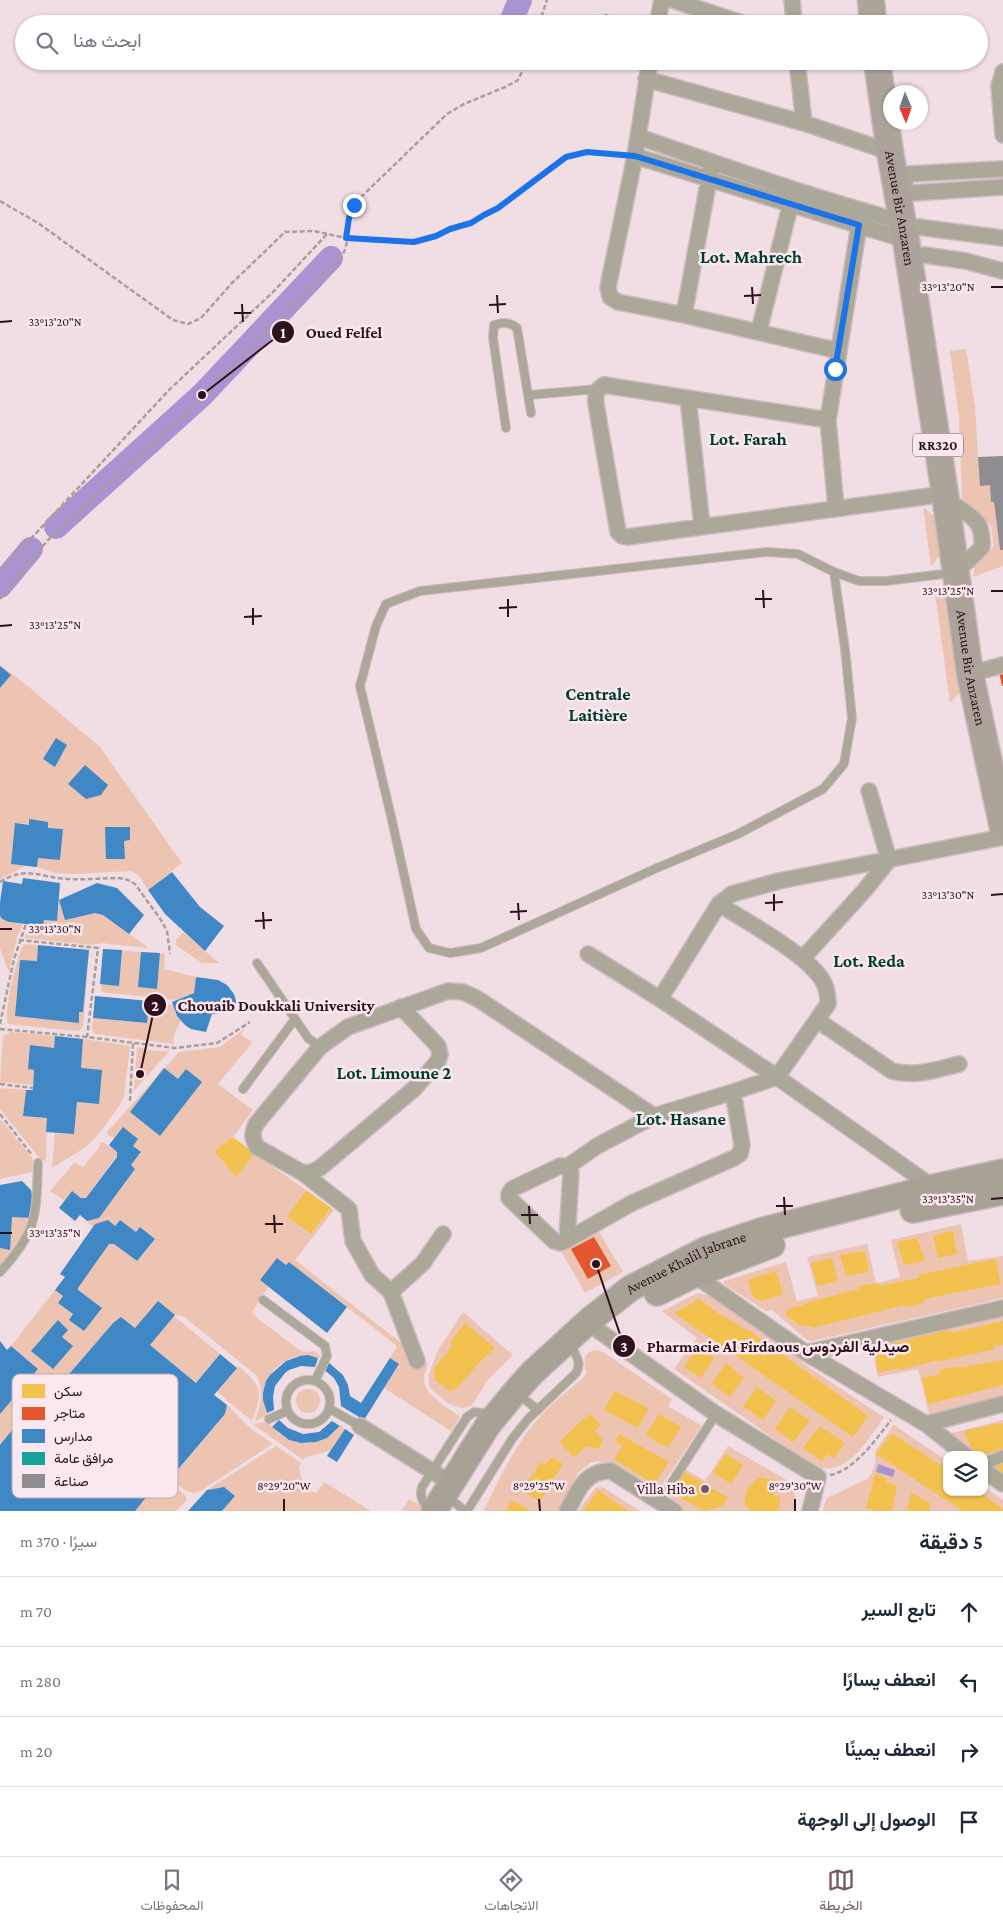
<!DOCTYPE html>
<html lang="ar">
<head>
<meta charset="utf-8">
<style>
  body { margin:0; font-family:"Crimson Pro",Vazirmatn,serif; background:#f6f6f7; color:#1f2937; direction:rtl }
  .controls { position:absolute; right:15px; bottom:15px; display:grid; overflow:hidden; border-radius:10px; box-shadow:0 1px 4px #0004 }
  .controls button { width:45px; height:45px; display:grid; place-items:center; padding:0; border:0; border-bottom:1px solid #e0e1e3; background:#fff; color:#1f2937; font:25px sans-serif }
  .compass { position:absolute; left:883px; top:85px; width:45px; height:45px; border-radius:50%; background:#fff; box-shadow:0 1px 4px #0004; rotate:178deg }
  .stop { position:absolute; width:15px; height:15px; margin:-11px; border:4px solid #1a73e8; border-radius:50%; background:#fff }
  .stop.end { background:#1a73e8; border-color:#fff; box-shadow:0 1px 5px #0008 }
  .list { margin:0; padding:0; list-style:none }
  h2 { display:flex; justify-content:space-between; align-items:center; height:65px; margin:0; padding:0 20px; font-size:21px }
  h2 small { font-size:16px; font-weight:400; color:#747a83 }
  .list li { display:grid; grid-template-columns:32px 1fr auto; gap:15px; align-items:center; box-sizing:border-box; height:70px; padding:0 20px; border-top:1px solid #e0e1e3 }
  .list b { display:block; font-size:19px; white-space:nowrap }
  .list em { font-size:16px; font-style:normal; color:#747a83 }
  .icon { flex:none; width:28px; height:28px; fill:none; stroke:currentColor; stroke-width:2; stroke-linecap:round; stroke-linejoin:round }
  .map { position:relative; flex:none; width:1003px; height:1511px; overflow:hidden; direction:ltr }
  .search { position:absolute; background:#fff; box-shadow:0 1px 4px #0004; left:15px; right:15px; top:15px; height:55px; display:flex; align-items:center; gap:12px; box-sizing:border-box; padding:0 18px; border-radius:28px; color:#747a83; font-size:19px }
  .sheet { height:345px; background:#fff }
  nav { display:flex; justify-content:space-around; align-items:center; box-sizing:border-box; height:70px; border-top:1px solid #e0e1e3; background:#fff; font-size:14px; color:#747a83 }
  nav a { display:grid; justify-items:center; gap:2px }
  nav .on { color:#735863 }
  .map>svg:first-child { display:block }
  .green { fill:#edc4b2 }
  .water { fill:#a993d1 }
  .homes { fill:#f2c14e }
  .shops { fill:#e4572e }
  .schools { fill:#3f88c5 }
  .public { fill:#17a398 }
  .industry { fill:#8d8d92 }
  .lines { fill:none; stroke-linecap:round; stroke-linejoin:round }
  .river { stroke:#a993d1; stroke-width:24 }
  .service-casing { stroke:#ccbac1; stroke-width:10 }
  .pedestrian-casing { stroke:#ccbac1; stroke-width:14 }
  .minor-casing { stroke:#ccbac1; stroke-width:18 }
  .primary-casing { stroke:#ccbac1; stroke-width:28 }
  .trunk-casing { stroke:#ccbac1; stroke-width:29 }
  .path { stroke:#a7a099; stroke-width:2.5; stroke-dasharray:5 2.5; stroke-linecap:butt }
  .service { stroke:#aba799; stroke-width:8 }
  .pedestrian { stroke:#aba799; stroke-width:11 }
  .minor { stroke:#aba799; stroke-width:15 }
  .primary { stroke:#a7a295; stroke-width:25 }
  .trunk { stroke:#aca49a; stroke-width:26 }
  .route { stroke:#1a73e8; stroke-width:6 }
  .ticks { fill:none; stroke:#2f111e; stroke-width:2 }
  .poi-dot { fill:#735863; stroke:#fae8ee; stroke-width:2 }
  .labels { text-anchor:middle; stroke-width:5; stroke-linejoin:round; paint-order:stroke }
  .shield { fill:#fae8ee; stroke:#6c525c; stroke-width:1 }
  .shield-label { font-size:14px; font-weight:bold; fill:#2f111e }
  .street-label { font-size:15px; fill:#2f111e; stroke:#fae8ee }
  .poi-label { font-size:15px; fill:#2f111e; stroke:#fae8ee; text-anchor:end }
  .quarter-label { font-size:18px; font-weight:bold; fill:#013c31; stroke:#fae8ee }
  .key { fill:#fae8ee; stroke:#bda8b0; stroke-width:1 }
  .key-label { font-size:14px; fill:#2f111e }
  .ticks-label { font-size:12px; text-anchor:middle; fill:#2f111e; stroke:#fae8ee; stroke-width:5; stroke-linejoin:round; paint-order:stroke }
  .leader { fill:none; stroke:#2f111e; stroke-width:2 }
  .callout-dot { fill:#2f111e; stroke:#fae8ee; stroke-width:2 }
  .mark-label { font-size:15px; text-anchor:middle; font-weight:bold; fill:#fff }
  .callout-label { font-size:16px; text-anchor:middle; font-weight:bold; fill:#2f111e; stroke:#fae8ee; stroke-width:5; stroke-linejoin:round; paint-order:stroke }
</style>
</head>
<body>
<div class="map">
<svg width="1003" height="1511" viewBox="0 0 1003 1511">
  <rect width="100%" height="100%" fill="#f1dde4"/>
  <path class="green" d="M966,349L975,406L978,457L990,485L991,502H994L1000,550H1003V566L973,577L975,564L994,546L991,526L962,498L959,418L950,351Z
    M923,507L938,519L942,553L931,566Z
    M934,585L947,593L962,690L950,703Z
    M0,665L23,682L100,747L182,863L148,890L139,876L131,871L73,874L55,873L37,867L25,866L0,879Z
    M59,900L103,915L149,948L101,943L92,945L25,938L30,924L43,926L44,920L57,921Z
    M0,916C5,923 15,923 23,924L17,937L9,972L0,949Z
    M183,932L219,963H202L176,945V940Z
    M24,944L89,950L83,1027L80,1030L75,1031L8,1024C3,1013 17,954 24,944Z
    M103,949L165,954L164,969L196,977L194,993L175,1000L101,992Z
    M149,1003L173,1005L177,1016L181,1021L174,1034L173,1044L95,1034L92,1030L93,1018L147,1023Z
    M244,1029L241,1034L252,1043L218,1084L253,1110L233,1137L214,1151L236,1177L255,1154L306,1190L287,1217L311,1234L331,1208L334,1210L295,1260L428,1364C427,1368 425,1372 424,1376C421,1394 448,1407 460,1417L451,1431L384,1388L399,1365L390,1358L397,1346L289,1262L286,1265L278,1258L260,1280L268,1287L252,1312L257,1318L298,1349L304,1352L315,1351L321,1357C315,1358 306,1355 298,1356C279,1360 263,1378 263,1398C263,1404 267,1410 266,1416L255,1421C261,1405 265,1391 256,1375L183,1316L175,1315L158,1302L135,1328L121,1317L114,1322L63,1381L76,1392L73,1396L96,1415L83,1431L58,1411L31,1444L0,1445V1414L38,1369L11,1346L55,1290L63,1295L109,1244H114L137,1261L155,1240L141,1227L136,1232L120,1220L115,1226L108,1221L95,1224L93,1227L87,1221L99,1218L135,1169L131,1165L141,1153C130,1144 118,1142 107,1134V1132L179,1052L220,1047Z
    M11,1032L55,1036L54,1048L34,1070L33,1085L0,1082L3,1036Z
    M83,1039L127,1045L130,1047L124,1096L120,1105L98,1135L86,1147L52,1168L55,1133L74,1134Z
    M137,1047L155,1051H169L134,1091Z
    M3,1088L26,1090L23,1116L47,1118L46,1161L41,1160L0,1109V1089Z
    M0,1119L33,1159L32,1172L0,1179Z
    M103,1142L117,1152L118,1154L86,1198H81L72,1191L65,1201L50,1191L74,1163L83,1167L99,1148L100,1143Z
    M12,1217L32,1218C26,1237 14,1253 0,1267V1248L9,1249Z
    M961,1224L968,1261L1003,1256V1298L812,1341L807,1340L772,1310L766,1311L724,1284V1281L786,1262L797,1301L818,1296L807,1257L867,1244L876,1283H879L900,1277L891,1240Z
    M598,1230L623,1272L585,1293L561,1251Z
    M698,1293C726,1297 787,1351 813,1370C836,1386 860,1401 884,1417C868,1440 845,1481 812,1465L674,1369L697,1338L662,1311Z
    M463,1312L513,1355L488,1380L472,1405L468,1407L462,1408L449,1404L432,1390L429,1385V1375L432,1366L438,1350Z
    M174,1316L220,1354L196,1383L150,1345Z
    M1003,1316V1400L930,1418L918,1369L878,1377L871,1346Z
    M596,1350L603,1352L672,1399L668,1406L702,1426L656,1494L607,1463L597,1461L590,1463L578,1473L558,1511H483C500,1478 516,1443 541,1415C555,1400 572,1388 587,1374C583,1363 582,1352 596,1350Z
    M238,1366C263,1387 263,1391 252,1421L217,1392Z
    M296 1401a12 12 0 1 1 24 0a12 12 0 1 1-24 0Z
    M227,1405L251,1429L272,1443L271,1445L199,1492C186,1496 177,1483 168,1476V1474L172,1470L176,1473L225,1414Z
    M1003,1420V1452L985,1457L984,1455H974L945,1435Z
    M265,1422C271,1423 274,1430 280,1434C300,1449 324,1445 340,1426L345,1429L331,1450L304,1458L303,1460L253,1424Z
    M894,1425L947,1461V1492H984V1487L1003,1500V1511H822L827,1498L867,1479C875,1471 876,1462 875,1451Z
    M276,1446L301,1463L299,1467L304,1489L316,1493L324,1482L371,1511H222L235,1496L224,1487L207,1490Z
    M728,1446L788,1481L795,1496V1511H683L664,1500L683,1468L705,1481Z
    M140,1449L160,1466L159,1472L162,1476L186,1496V1501L176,1511H135L152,1490L125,1467Z
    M600,1487L604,1488L640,1511H578L595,1488Z
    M409,1499L424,1507L422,1511H402Z"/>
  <path class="water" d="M878,1464L895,1470L893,1477L876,1472Z"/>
  <path class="homes" d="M233,1137L255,1154L236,1177L214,1151Z
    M306,1190L331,1208L311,1234L287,1217Z
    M953,1231L957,1254L938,1258L933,1236Z
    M917,1238L925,1261L904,1265L897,1242Z
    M865,1251L869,1272L846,1276L840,1255Z
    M832,1258L838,1281L817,1286L811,1263Z
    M995,1259L1001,1284L943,1295L923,1300L924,1303L905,1307V1305L812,1328V1326H801L785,1315L786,1310L806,1304L805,1303L859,1289L858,1286L879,1283L880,1286L919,1278L918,1275Z
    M776,1271L783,1294L762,1301L753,1297L748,1280Z
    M699,1299L719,1314L754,1334L868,1416L853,1437L674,1313Z
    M1003,1321V1345L994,1346L995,1349L937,1362V1360L899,1370L898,1368L878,1373L875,1349L894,1346L893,1343L950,1330L951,1333Z
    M465,1323L495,1348L478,1364L457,1388L450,1391L435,1380L434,1369L453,1345L450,1343Z
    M698,1346L714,1358L701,1378L684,1367Z
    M1003,1360V1385L928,1404L922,1378L940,1374L939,1370L957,1366L958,1368Z
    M726,1363L744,1378L730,1397L712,1384Z
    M757,1387L776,1401L763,1420L743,1406Z
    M615,1391L649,1408L638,1428L604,1410Z
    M790,1407L810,1421L793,1442L775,1429Z
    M589,1414L601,1424L595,1431L602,1439V1444L597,1449L587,1446L574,1457L559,1442Z
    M659,1414L681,1427L668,1448L646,1435Z
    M1003,1423V1449L982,1455L975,1454L965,1435L966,1430Z
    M820,1426L845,1443L834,1458L827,1454L822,1461L803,1448Z
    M619,1434L669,1462L654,1484L614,1459L623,1446L615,1442Z
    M893,1434L947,1469V1492H980L1003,1509V1511H963L876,1454L889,1436Z
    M726,1454L743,1465L731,1484L713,1472Z
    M552,1457L563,1464L551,1483L552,1485L549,1491L539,1500L521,1491L541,1462L545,1465Z
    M1003,1462V1477L992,1466Z
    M683,1471L728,1498L722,1506L704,1511L671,1492Z
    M875,1474L887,1478L886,1482L897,1486L892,1511H878L866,1508Z
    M759,1477L777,1481L774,1496L781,1497L778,1511H750L744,1501L748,1488Z
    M598,1490L613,1501L629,1511H583Z
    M911,1493L930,1503V1511H907Z
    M512,1500L531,1511H506Z"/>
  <path class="shops" d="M999,672H1003V686H1002Z
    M594,1237L611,1266L588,1279L571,1249Z"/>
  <path class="schools" d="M0,666L11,675L0,688Z
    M56,738L67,745L55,767L43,759Z
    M85,765L108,785L101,795L86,799L68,784Z
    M29,819L48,822V828L63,829L60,860L38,858L37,867L11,864L15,823L29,825Z
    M105,827H130V840L124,841L125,859H106Z
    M172,872L200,907L224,926L205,951L165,914L148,890Z
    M23,878L60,883L57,921L44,920L43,926L9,922L2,919L0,916V903L3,881L22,884Z
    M97,883L117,888L144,915L129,934L103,915L95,913L65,920L59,900Z
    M38,945L89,950L83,1012H79V1023L15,1016L20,960L37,961Z
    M103,949L122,950L119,986L100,984Z
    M141,952L160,953L157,989L138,987Z
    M196,977L218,980L227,985L234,994L236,1001V1011L212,1014L206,1032L191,1029L185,1025L177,1016L172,1002L194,993Z
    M95,996L149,1001L147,1023L93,1018Z
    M55,1036L83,1039L81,1068L102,1070L99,1104L77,1102L74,1134L46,1132L47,1118L23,1116L26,1090H33V1088L34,1070L28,1069L30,1045L54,1048Z
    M164,1068L178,1079L186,1069L202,1082L160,1136L130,1112Z
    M123,1127L138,1139L133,1146L141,1152L131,1165L135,1169L99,1218L87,1221L80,1215L75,1221L59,1208L72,1191L81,1198H86L117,1157V1152L109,1145Z
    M22,1181L31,1190L33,1200L32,1218L12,1217L10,1250L0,1248V1185Z
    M108,1220L115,1226L120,1220L136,1232L140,1227L155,1239L137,1261L114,1244H109L78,1288V1290L102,1308L84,1331L69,1320L73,1314L58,1303L63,1296L55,1290L65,1277L60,1274L95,1224Z
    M277,1258L286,1265L289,1262L347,1307L327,1333L260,1280Z
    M158,1301L175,1315L150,1345L196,1383L220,1354L237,1368L214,1395L227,1405L225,1414L175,1473L163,1462L160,1466L140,1449L125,1467L152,1490L135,1511H0V1445L13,1429L31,1444L58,1411L83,1431L96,1415L73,1396L76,1392L63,1381L114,1322L121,1317L135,1328Z
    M58,1320L68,1330L62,1337L73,1346L53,1369L31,1351Z
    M0,1341L7,1350L11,1346L38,1369L0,1414Z
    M308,1355L318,1358L315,1367L301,1366L289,1370L285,1373L275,1386L273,1397L274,1410L267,1413L263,1400V1393L266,1381L270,1375L286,1361L300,1356Z
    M390,1358L399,1364L364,1420L341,1406L339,1387L334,1378L323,1369L328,1362L343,1375L348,1385L350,1396L361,1403Z
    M279,1420L288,1428L303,1434L319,1432L332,1421L340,1426L327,1438L316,1442L301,1443L289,1440L272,1427Z
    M345,1429L354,1435L337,1462L327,1456Z
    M224,1487L235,1496L222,1511H188L207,1490Z"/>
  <path class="public" d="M605,14L645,23V24H603Z"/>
  <path class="industry" d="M1003,456V550H1000L994,502H991L990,485L980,486L978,457Z"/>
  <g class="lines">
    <path class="river" d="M510,24L520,0
      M56,527L202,395L331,258
      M0,586L31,549"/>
    <defs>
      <path id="service" d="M529,395L598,389
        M506,428L493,338L494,325C504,322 509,322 517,328L531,413
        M834,572L845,649L852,718L844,764L823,789L738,834L659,867L481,948L450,953L429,948L416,929L391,816L360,686L376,626L386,604L420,591L767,552L798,554L834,572L859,581H886L952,573
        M257,963L308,1038L320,1047
        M243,1089L295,1019
        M0,1272C38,1231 36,1216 38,1163
        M263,1300L325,1346L327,1356L315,1381
        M286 1402a22 22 0 1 1 44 0a22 22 0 1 1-44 0Z
        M523,1398L538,1410
        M330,1409L360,1426
        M269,1419L287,1411
        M453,1501L465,1511
        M660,1501L716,1414
        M429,1510C423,1502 419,1497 422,1487L467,1417L474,1412L491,1414
        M467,1511L512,1439L528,1419L576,1373C581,1364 578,1360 574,1351"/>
      <path id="pedestrian" d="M984,1464L1003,1456"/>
      <path id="minor" d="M672,0L745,24
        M792,0L794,24
        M657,24L662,0
        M650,61L635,156L608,287L610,297L618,302L684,315L839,351
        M797,61L804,123
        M1003,72L999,86L1003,135
        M646,79L804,123L890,152
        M639,137C726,167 814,198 903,222
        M635,156L906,240
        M895,179L901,186L912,193L1003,187
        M898,193L909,174L1003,169
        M918,227L1003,238
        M924,255L966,261L1003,271
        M684,315L711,168
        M759,331L793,194
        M688,398L702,526
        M828,420L604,385C596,390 595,394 596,404L618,532L622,536L627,537L945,494
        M958,507C976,520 983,523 982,547L967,562
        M836,508L828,420L859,225
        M970,674L1003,665
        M719,904C748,923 802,951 821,978C827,986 828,995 828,1004L777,1077L733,1092L654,1116L597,1146L567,1167L560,1166L512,1189L509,1194V1198L554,1241L560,1243L567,1240L632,1203L734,1158L740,1154L742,1145L733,1092
        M588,954L660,999L777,1077L937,1190
        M803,958L864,891L889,860L869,791
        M660,999L719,904L732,894L779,881L1003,837
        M401,1007L438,1046L440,1054L438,1061L415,1088L320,1168L312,1172L303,1173L257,1147C252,1138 252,1133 256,1124L320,1047L348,1027L448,991L463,992L478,999L654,1116
        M817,1020L892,1071C915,1077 936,1070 959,1064
        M303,1173L349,1209L353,1241L372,1275L391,1292L417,1361
        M567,1240L571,1172L567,1167
        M690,1272L806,1353L926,1424L965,1455
        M391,1292L423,1263L443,1234
        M591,1319L599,1331L716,1414L818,1477L810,1511
        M806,1353L1003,1308
        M926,1424L1003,1404
        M360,1426L451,1483
        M984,1470L1003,1484
        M567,1511C578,1491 585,1470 611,1471L674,1511"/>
      <g id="primary">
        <path d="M913,1210L1003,1192"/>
        <path d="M657,1293L694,1275L772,1245"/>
        <path id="s1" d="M434,1511L488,1425L516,1391L532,1373L591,1319L631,1288L707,1249L760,1231L934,1187L1003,1172"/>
      </g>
      <g id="trunk">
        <path d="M871,0L873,24"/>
        <path id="s2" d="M877,61L890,152L906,240L945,494L970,674L1003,828"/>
      </g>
    </defs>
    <use href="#service" class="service-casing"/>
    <use href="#pedestrian" class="pedestrian-casing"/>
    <use href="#minor" class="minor-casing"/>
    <use href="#primary" class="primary-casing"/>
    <use href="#trunk" class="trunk-casing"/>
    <path class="path" d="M539,24L547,0
      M0,201L38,223L173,320L188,324L201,318L232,283L285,232L314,231L346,238H358L383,241H414L423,240L471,223L483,215L498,209L565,157L587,152L622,155
      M0,572L169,390L274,291L327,234
      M0,599L47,541L199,401L342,256C352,238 345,217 359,199L447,114L464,104L505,87L518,80L527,61
      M0,882C27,865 41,878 68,879C85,880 102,878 119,878L128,880L135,884L161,920L167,931L170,954
      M19,940L98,948L87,1037
      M0,1024L14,959L26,924
      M0,1029L87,1037L175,1048L217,1043L250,1022
      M0,1084L33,1088
      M130,1101L133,1043
      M0,1114L32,1155
      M830,1475C854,1471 877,1438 891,1420"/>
    <use href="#service" class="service"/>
    <use href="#pedestrian" class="pedestrian"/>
    <use href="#minor" class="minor"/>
    <use href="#primary" class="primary"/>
    <use href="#trunk" class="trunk"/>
  </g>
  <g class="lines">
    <path class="route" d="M354,205L349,218L346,238L414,242L436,236L450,229L471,223L484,215L498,208L566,157L587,152L635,156L859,225L835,369"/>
  </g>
  <path class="ticks" d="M752,287L753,304M991,287H1003M497,295L498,313M744,296L761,295M242,304L243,322M489,305L506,304M234,313H251M0,322L12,321M763,590L764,608M991,591H1003M508,599V617M755,599H772M253,608V625M499,608L517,607M244,617L262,616M0,626L12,625M774,894V911M991,895L1003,894M518,903L519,920M765,903L783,902M263,912L264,929M510,912L527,911M255,921L272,920M0,929H12M784,1197L785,1215M991,1199L1003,1198M529,1206L530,1224M776,1206H793M274,1215L275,1233M521,1215H538M265,1224H283M0,1233H12M284,1499V1511M539,1499L540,1511M795,1499V1511"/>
  <circle class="poi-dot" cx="705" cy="1489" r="5"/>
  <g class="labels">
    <rect class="shield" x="913" y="433.5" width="50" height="23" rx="4"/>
    <g class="shield-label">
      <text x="938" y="450">RR320</text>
    </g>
    <g class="street-label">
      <text dy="5" stroke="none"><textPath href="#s2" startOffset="149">Avenue Bir Anzaren</textPath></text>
      <text dy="5" stroke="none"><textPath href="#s2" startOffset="614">Avenue Bir Anzaren</textPath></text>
      <text dy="5" stroke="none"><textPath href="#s1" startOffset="361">Avenue Khalil Jabrane</textPath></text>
    </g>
    <g class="poi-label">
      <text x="695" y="1494">Villa Hiba</text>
    </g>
    <g class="quarter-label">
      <text x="751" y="263">Lot. Mahrech</text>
      <text x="748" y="445">Lot. Farah</text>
      <text x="598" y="700">Centrale<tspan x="598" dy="21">Laitière</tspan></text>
      <text x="869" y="967">Lot. Reda</text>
      <text x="394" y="1079">Lot. Limoune 2</text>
      <text x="681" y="1125">Lot. Hasane</text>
    </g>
  </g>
  <rect x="12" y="1374" width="166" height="124" rx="8" class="key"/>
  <rect x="22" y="1384" width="23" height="14" fill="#f2c14e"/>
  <rect x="22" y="1407" width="23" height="13" fill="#e4572e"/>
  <rect x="22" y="1429" width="23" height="14" fill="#3f88c5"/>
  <rect x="22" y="1452" width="23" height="13" fill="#17a398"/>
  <rect x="22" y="1474" width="23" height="14" fill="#8d8d92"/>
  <g class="key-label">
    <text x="54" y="1396">سكن</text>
    <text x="54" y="1418">متاجر</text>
    <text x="54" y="1441">مدارس</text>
    <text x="54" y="1463">مرافق عامة</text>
    <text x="54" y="1486">صناعة</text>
  </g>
  <g class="ticks-label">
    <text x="948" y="291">33°13'20"N</text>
    <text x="55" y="326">33°13'20"N</text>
    <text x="948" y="595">33°13'25"N</text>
    <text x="55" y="629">33°13'25"N</text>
    <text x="948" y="899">33°13'30"N</text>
    <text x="55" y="933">33°13'30"N</text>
    <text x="948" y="1203">33°13'35"N</text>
    <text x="55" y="1237">33°13'35"N</text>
    <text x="284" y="1490">8°29'20"W</text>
    <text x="539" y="1490">8°29'25"W</text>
    <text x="795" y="1490">8°29'30"W</text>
  </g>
  <path class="leader" d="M202 395L283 332M140 1074L155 1005M596 1264L624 1346"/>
  <g class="callout-dot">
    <circle cx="202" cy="395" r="5"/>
    <circle cx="140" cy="1074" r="5"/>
    <circle cx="596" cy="1264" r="5"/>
    <circle cx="283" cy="332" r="12"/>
    <circle cx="155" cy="1005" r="12"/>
    <circle cx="624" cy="1346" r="12"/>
  </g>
  <g class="mark-label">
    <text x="283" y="338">1</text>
    <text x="155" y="1011">2</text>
    <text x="624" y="1352">3</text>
  </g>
  <g class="callout-label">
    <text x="344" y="338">Oued Felfel</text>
    <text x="276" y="1011">Chouaib Doukkali University</text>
    <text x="778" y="1352">Pharmacie Al Firdaous صيدلية الفردوس</text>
  </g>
</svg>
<div class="controls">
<button><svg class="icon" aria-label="layers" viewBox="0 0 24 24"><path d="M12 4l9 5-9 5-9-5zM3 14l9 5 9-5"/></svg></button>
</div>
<svg class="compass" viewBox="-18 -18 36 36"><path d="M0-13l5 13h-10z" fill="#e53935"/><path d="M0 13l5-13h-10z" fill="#747a83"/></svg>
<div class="stop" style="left:835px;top:369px"></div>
<div class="stop end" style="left:354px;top:205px"></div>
<div class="search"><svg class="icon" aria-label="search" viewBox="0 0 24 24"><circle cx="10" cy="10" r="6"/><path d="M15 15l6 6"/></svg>ابحث هنا</div>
</div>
<section class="sheet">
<h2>5 دقيقة<small>سيرًا · 370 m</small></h2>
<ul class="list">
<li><svg class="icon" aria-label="ahead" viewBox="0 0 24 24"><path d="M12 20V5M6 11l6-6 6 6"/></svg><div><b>تابع السير</b></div><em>70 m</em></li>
<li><svg class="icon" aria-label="left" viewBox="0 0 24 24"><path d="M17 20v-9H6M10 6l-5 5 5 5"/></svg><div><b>انعطف يسارًا</b></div><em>280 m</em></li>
<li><svg class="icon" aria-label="right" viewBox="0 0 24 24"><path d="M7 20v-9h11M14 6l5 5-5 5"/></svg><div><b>انعطف يمينًا</b></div><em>20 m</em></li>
<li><svg class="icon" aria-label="arrive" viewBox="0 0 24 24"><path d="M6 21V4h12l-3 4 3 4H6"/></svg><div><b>الوصول إلى الوجهة</b></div></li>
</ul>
</section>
<nav>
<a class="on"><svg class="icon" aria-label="map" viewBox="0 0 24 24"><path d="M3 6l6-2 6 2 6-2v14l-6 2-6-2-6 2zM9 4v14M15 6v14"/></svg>الخريطة</a>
<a><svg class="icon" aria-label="directions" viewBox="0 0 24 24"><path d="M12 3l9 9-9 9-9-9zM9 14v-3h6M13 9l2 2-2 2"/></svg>الاتجاهات</a>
<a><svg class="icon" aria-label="saved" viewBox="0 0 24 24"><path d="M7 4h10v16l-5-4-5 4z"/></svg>المحفوظات</a>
</nav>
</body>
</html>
